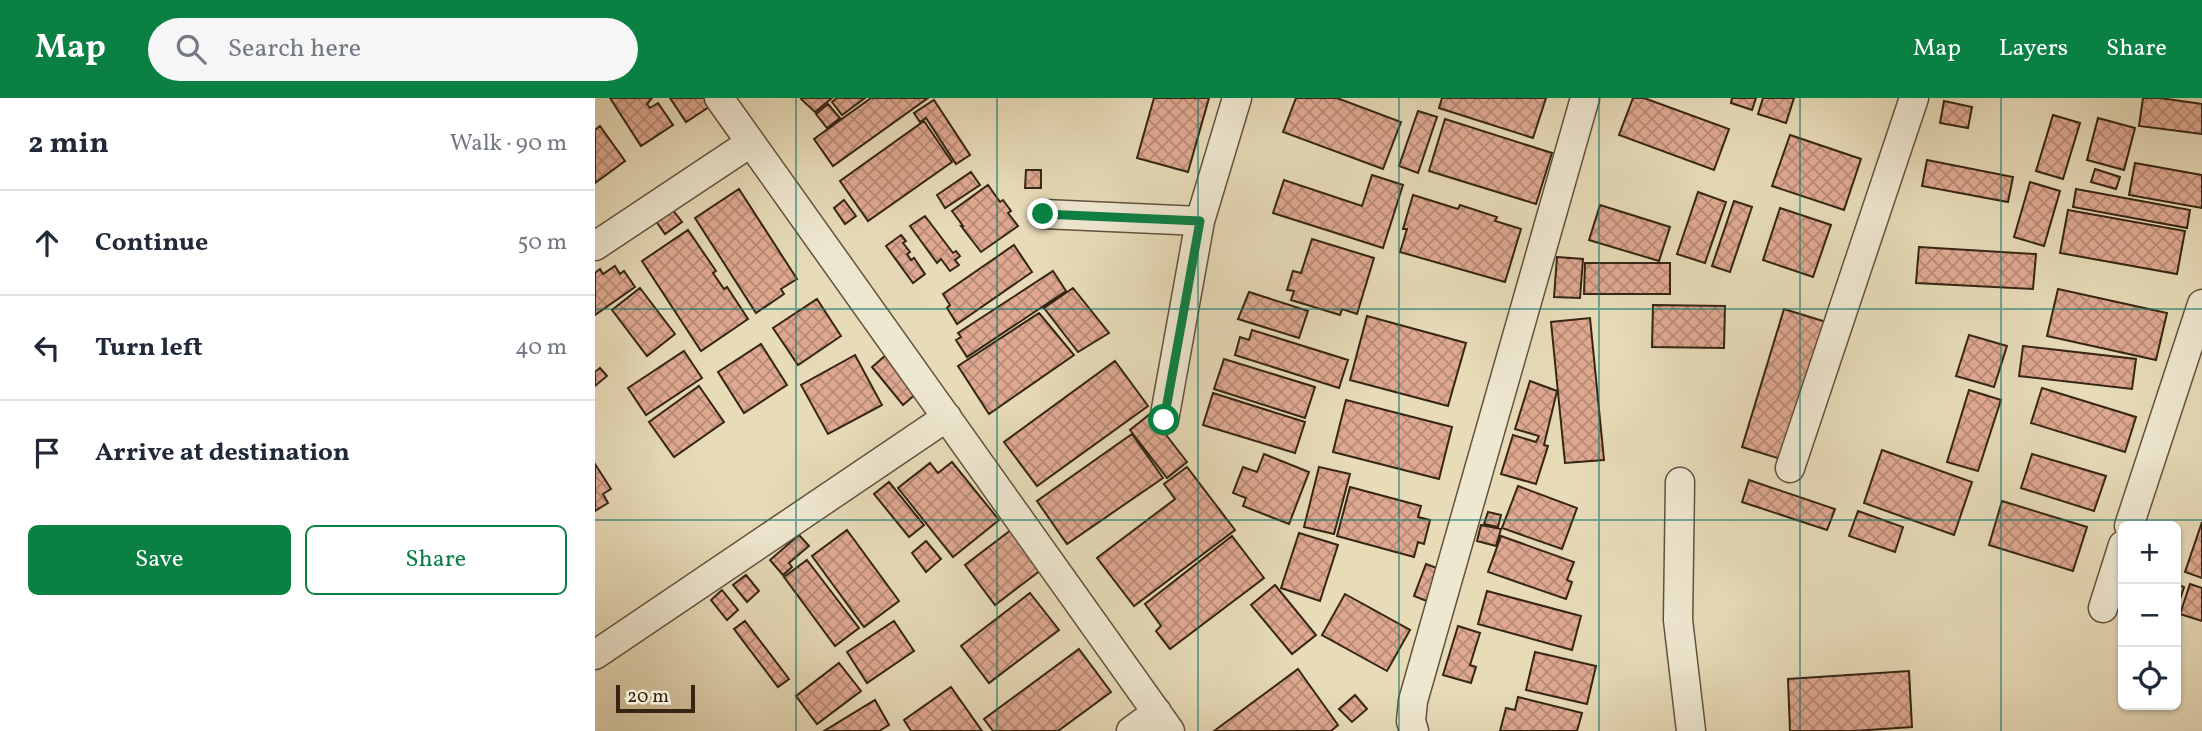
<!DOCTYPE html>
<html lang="en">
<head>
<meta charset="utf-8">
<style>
  body { margin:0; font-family:Vollkorn,serif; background:#f6f6f7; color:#1f2937 }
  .controls { position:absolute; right:21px; bottom:21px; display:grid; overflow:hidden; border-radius:10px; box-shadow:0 2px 5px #0004 }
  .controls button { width:63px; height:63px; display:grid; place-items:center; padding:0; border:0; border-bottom:2px solid #e0e1e3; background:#fff; color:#1f2937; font:35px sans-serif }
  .scale { position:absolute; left:21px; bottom:18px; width:79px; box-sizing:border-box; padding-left:7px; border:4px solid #362513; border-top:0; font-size:19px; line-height:24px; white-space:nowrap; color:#362513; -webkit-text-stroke:5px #efe8d1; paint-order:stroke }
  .stop { position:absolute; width:21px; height:21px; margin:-16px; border:5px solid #0b8043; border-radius:50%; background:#fff }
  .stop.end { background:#0b8043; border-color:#fff; box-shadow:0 2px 7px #0008 }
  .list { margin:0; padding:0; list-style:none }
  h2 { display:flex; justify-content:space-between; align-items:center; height:91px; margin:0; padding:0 28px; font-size:30px }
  h2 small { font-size:23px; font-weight:400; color:#747a83 }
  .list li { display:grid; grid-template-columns:46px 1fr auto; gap:21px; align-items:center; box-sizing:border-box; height:105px; padding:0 28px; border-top:2px solid #e0e1e3 }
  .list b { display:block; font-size:26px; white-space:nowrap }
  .list em { font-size:23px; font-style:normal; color:#747a83 }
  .actions { display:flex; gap:14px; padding:21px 28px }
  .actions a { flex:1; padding:16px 0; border:2px solid #0b8043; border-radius:10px; text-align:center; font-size:24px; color:#0b8043 }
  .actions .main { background:#0b8043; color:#fff }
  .icon { flex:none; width:38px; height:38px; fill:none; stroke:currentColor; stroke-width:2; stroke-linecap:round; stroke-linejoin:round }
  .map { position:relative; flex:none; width:1607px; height:633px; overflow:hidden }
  header { display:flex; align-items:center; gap:42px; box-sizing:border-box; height:98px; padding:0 35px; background:#0b8043; color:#fff }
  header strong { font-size:33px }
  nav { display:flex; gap:38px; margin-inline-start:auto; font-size:24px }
  .search { width:490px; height:63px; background:#f6f6f7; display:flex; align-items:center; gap:18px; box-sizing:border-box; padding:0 24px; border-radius:38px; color:#747a83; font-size:26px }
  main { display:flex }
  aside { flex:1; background:#fff }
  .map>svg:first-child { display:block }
  .building { fill:url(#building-cross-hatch); stroke:#362513; stroke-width:2 }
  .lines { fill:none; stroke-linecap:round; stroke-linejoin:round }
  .minor-casing { stroke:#62523c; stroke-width:31 }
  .minor { stroke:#efe8d1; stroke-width:28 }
  .route { stroke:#0b8043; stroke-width:9 }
  .grid { fill:none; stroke:#0f766e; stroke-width:2; stroke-opacity:0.55 }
</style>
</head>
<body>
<header>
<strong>Map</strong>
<div class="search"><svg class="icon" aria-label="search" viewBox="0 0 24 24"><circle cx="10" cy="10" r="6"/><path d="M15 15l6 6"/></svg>Search here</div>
<nav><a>Map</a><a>Layers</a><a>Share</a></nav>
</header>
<main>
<aside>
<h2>2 min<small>Walk · 90 m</small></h2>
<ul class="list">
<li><svg class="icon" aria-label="ahead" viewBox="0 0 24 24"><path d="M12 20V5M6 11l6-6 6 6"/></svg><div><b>Continue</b></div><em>50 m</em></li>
<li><svg class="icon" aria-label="left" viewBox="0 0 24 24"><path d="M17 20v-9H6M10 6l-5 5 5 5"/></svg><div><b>Turn left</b></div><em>40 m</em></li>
<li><svg class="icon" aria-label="arrive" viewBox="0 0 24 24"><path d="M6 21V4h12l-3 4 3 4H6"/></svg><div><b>Arrive at destination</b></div></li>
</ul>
<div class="actions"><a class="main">Save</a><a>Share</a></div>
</aside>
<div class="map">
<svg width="1607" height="633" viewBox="0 0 1607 633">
  <defs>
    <pattern id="building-cross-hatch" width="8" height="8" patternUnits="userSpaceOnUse" patternTransform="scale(1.75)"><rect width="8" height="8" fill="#dfa991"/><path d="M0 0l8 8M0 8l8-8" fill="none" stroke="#b68975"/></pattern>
  </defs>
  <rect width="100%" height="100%" fill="#e7dbb8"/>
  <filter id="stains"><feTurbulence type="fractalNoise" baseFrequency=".00286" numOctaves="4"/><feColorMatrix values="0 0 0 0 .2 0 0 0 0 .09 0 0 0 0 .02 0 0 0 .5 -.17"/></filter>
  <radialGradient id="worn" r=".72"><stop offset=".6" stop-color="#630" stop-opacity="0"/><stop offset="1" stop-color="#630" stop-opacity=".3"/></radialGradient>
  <path class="building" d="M15,0H57L52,6L55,10L63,5L78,27L46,48Z
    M75,0H109L114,9L91,24Z
    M207,0H237L220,14L206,1Z
    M242,0H270L247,17L237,4Z
    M276,0H333L238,68L219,41Z
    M559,0H614L593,74L542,60Z
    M701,0H742L806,24L788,71L688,34Z
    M847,0H951L938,40L844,10Z
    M1038,0H1049L1134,31L1119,72L1024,37Z
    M1137,0H1161L1157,12L1136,5Z
    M1168,0H1199L1191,25L1163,16Z
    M1548,0H1565L1607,6V36L1544,28Z
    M339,2L375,57L361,66L331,20L325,24L319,15Z
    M1349,3L1377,9L1373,30L1345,25Z
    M233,6L245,20L232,30L221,16Z
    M823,13L842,19L823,75L804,68Z
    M1458,17L1485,25L1468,81L1441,73Z
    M1503,20L1540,30L1529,72L1492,62Z
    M850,21L957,55L941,106L834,73Z
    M329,23L357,64L273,123L245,83Z
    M5,28L30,63L0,85V32Z
    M1195,37L1266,61L1249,112L1177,88Z
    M1332,62L1418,79L1413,104L1327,88Z
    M1540,65L1607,77V110L1534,97Z
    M1500,71L1525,79L1521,91L1496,84Z
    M431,72H446V90H430Z
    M376,74L385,87L350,110L342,97Z
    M777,77L808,87L788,150L678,115L689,82L767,108Z
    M1435,84L1465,93L1449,148L1419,139Z
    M393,87L405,104L408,102L416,113L413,115L423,128L386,154L366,128H368L357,113Z
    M144,91L202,181L186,191L189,196L161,215L100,120Z
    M1481,91L1595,112L1592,130L1478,109Z
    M1103,94L1131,104L1110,165L1082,156Z
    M818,97L863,111L865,107L902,119L900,123L926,131L910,184L805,154L812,131H808Z
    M249,102L261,118L250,126L239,110Z
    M1139,103L1157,109L1135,174L1117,168Z
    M74,107L87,124L70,136L58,119Z
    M1005,107L1075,129L1064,163L994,142Z
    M1185,110L1236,127L1218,179L1168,162Z
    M1473,112L1590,133L1582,176L1465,155Z
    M330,118L358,155L361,153L365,158L360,162L364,167L355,173L346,161L342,165L315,128Z
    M93,132L121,173L118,175L129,191L132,189L153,221L106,253L47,163Z
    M306,137L311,143L308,145L315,154L312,156L316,162L319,160L330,176L318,185L291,148Z
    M717,141L779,160L762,216L747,211L745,217L696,202L699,193L692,192L698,173L706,175Z
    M419,147L437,174L362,226L352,210L355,207L348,196Z
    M1324,149L1441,156L1438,191L1321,185Z
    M962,159L988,161L985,200L959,199Z
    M990,165H1075V196H989Z
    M20,168L25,176L29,173L40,189L0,217V175L5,171L8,176Z
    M458,173L471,193L372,259L361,242L366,239L363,235Z
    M45,190L80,236L52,258L17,212Z
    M478,190L514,235L483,254L449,210Z
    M1463,191L1572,215L1561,262L1452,238Z
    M654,194L713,213L704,240L643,221Z
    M222,201L246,238L203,267L178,230Z
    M1058,207L1130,208L1129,250L1057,249Z
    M1189,211L1231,224L1189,362L1147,349Z
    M444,215L479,257L394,316L363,268Z
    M772,218L871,245L853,308L755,282Z
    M995,220L1009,362L970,365L956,224Z
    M657,232L753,262L744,290L640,257L645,239L654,242Z
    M1374,237L1412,248L1399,289L1361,278Z
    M166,246L192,287L149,315L123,274Z
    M1428,248L1541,261L1537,291L1424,278Z
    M89,253L107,280L51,317L33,290Z
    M260,257L287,307L233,336L206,287Z
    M291,257L322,295L308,307L277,269Z
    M629,261L720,289L710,320L619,291Z
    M520,263L553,308L442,388L409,344Z
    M5,270L12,278L0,288V274Z
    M935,283L962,293L949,347L953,348L941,386L906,376L918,337L941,344L944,338L920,331Z
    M104,288L129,324L79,359L54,324Z
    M1447,290L1541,319L1530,354L1436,325Z
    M1374,292L1406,302L1383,373L1352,364Z
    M618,295L710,324L700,355L608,327Z
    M751,302L857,329L844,381L738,354Z
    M555,316L592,364L572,380L535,332Z
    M537,336L568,380L472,446L442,403Z
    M1287,352L1377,384L1359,437L1269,405Z
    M669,356L714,374L694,426L648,408L651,400L638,395L648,369L662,374Z
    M1437,356L1511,378L1499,413L1426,390Z
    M357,364L404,422L358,459L303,390L335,365L343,375Z
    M0,366L16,391L8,396L13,405L0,413Z
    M592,369L640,432L539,508L502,460L580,401L569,386Z
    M724,369L755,376L739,436L709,429Z
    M1154,382L1240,411L1232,432L1147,404Z
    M294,384L329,427L314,439L279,396Z
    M923,388L982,410L967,451L907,430Z
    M755,389L826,408L823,419L835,422L829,446L823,444L819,459L742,438Z
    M1407,403L1492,429L1478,473L1394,447Z
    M1263,413L1308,429L1300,454L1254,438Z
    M893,414L906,417L903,429L889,426Z
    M1607,424V480L1590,474Z
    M886,427L906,431L901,448L882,443Z
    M252,432L304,503L269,529L217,458Z
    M416,432L446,472L400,507L370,467Z
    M704,435L743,447L725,503L686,490Z
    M204,437L214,448L194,465L197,469L188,477L175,462Z
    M637,438L669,480L575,551L561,533L566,528L550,506Z
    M906,438L979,464L972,482L977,484L971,501L893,474Z
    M331,443L346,461L331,474L317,455Z
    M212,462L264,530L240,548L189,479Z
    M831,466L847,472L834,504L819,498Z
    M151,477L164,493L152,504L138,487Z
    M1581,486L1589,489L1581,514Z
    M1595,486L1607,490V523L1585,516Z
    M680,487L721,537L697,556L656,507Z
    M127,492L143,512L132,522L116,502Z
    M892,493L986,518L977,552L883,526Z
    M435,495L464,532L394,585L366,548Z
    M750,496L815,532L792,573L727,537Z
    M150,523L194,581L183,589L139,531Z
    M299,523L319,553L272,585L252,554Z
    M863,528L885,535L875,567L881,569L876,585L848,577Z
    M484,551L516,594L463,633H398L389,621Z
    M940,554L1001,568L992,606L931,592Z
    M244,565L266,593L222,626L201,598Z
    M703,571L743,627L736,633H619Z
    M1314,573L1317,629L1259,633H1195L1193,581Z
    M356,589L387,633H316L309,622Z
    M760,597L772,611L757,624L744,611Z
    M923,599L987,615L982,633H905L911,610L920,612Z
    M280,602L294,627L284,633H229Z"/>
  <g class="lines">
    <defs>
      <path id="minor" d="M124,0L575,633
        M448,116L605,123
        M0,148L155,45
        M569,322L605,123L642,0
        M1195,370L1319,0
        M1085,384L1083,522L1096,633
        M1534,428L1607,206
        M1508,510L1528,447
        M0,557L352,319
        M536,633L562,614
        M819,633L816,623L818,603L990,0"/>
    </defs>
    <use href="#minor" class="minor-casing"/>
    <use href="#minor" class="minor"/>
  </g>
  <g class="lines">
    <path class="route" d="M448,116L605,123L569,322"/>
  </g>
  <path class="grid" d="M201,0V633M402,0V633M603,0V633M804,0V633M1004,0V633M1205,0V633M1406,0V633M0,211H1607M0,422H1607"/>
  <rect width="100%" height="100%" filter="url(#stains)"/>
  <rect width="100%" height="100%" fill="url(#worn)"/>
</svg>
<div class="controls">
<button>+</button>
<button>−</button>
<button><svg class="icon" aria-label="locate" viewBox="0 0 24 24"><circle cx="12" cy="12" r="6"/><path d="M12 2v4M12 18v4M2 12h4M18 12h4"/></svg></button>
</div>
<div class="scale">20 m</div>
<div class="stop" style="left:569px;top:322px"></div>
<div class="stop end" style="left:448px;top:116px"></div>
</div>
</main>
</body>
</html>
